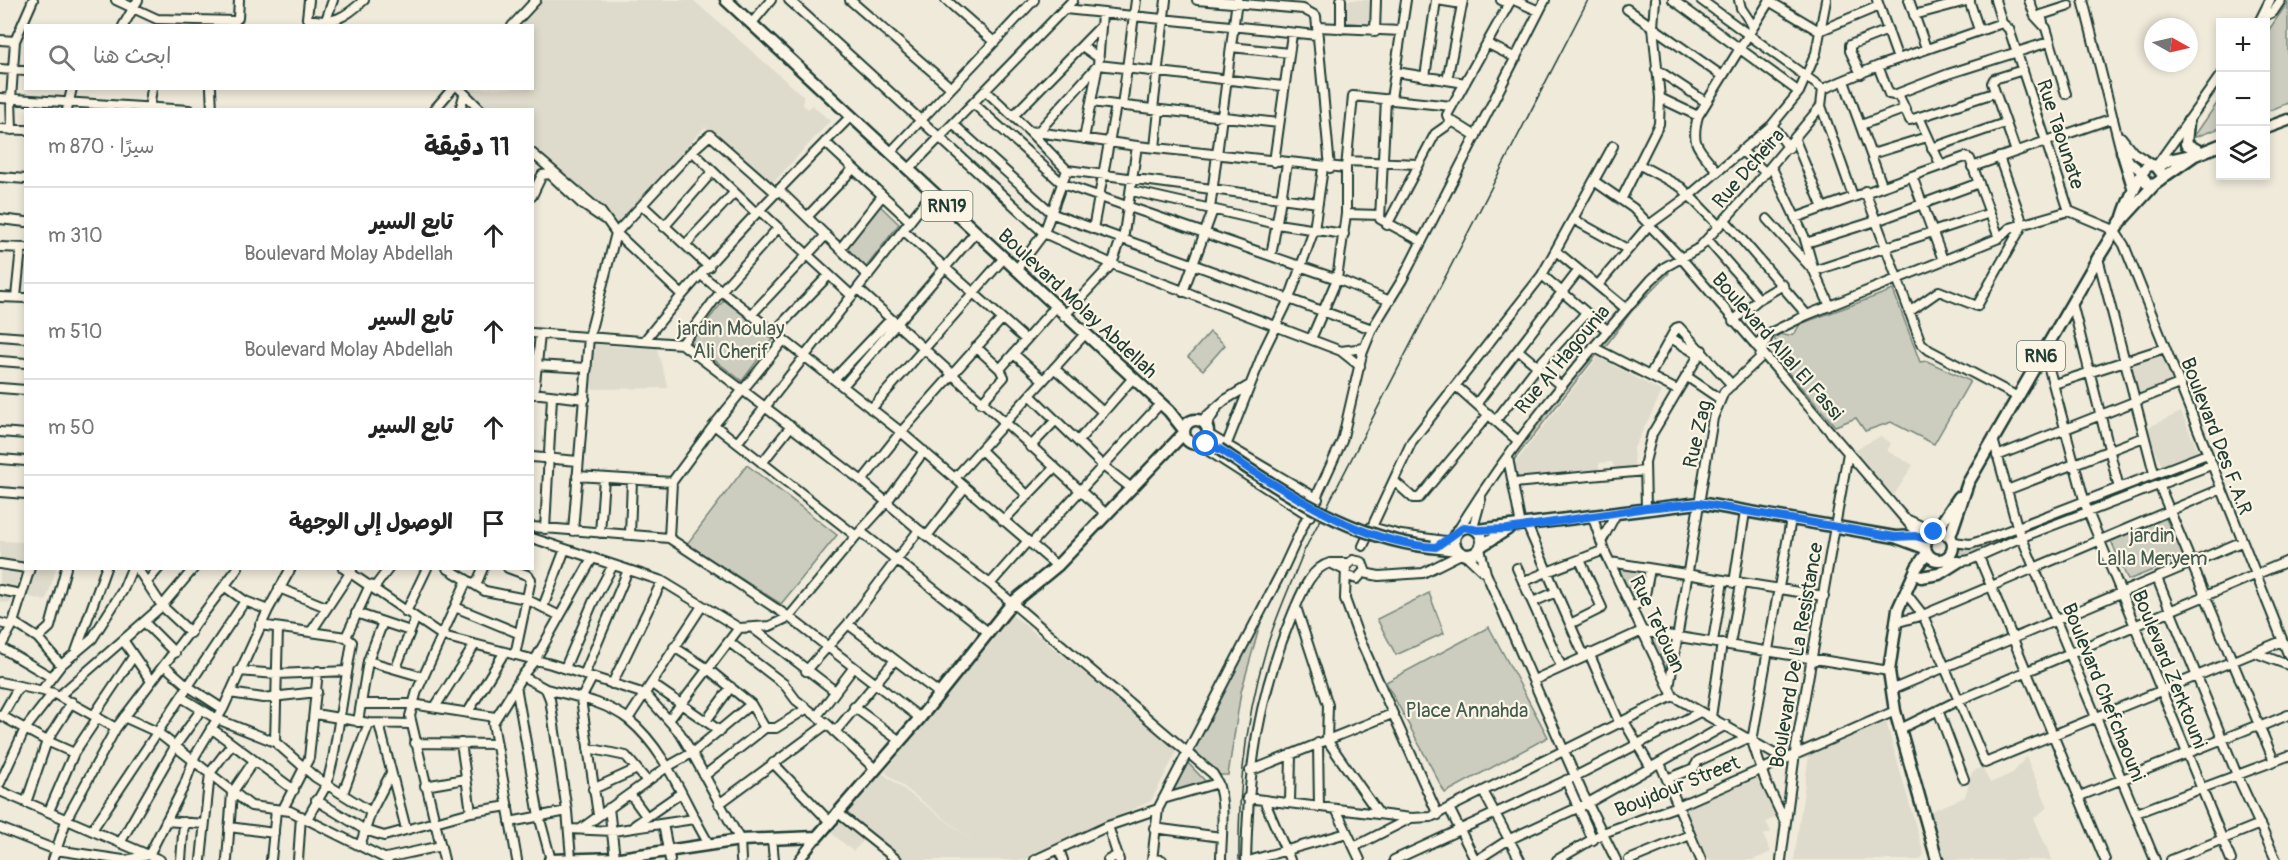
<!DOCTYPE html>
<html lang="ar">
<head>
<meta charset="utf-8">
<style>
  body { margin:0; font-family:Pangolin,"Playpen Sans Arabic",sans-serif; background:#f6f6f6; color:#222; direction:rtl }
  .controls { position:absolute; right:18px; top:18px; display:grid; overflow:hidden; border-radius:0px; box-shadow:0 3px 9px #0003 }
  .controls button { width:54px; height:54px; display:grid; place-items:center; padding:0; border:0; border-bottom:2px solid #e0e0e0; background:#fff; color:#222; font:30px sans-serif }
  .compass { position:absolute; left:2144px; top:18px; width:54px; height:54px; border-radius:50%; background:#fff; box-shadow:0 3px 9px #0003; rotate:98deg }
  .stop { position:absolute; width:18px; height:18px; margin:-14px; border:4px solid #1a73e8; border-radius:50%; background:#fff }
  .stop.end { background:#1a73e8; border-color:#fff; box-shadow:0 2px 6px #0008 }
  .list { margin:0; padding:0; list-style:none }
  h2 { display:flex; justify-content:space-between; align-items:center; height:78px; margin:0; padding:0 24px; font-size:26px }
  h2 small { font-size:20px; font-weight:400; color:#767676 }
  .list li { display:grid; grid-template-columns:39px 1fr auto; gap:18px; align-items:center; box-sizing:border-box; height:96px; padding:0 24px; border-top:2px solid #e0e0e0 }
  .list b { display:block; font-size:22px; white-space:nowrap }
  .list p { margin:0; font-size:20px; white-space:nowrap; color:#767676 }
  .list em { font-size:20px; font-style:normal; color:#767676 }
  .icon { flex:none; width:33px; height:33px; fill:none; stroke:currentColor; stroke-width:2; stroke-linecap:round; stroke-linejoin:round }
  .map { position:relative; flex:none; width:2288px; height:860px; overflow:hidden; direction:ltr }
  .search { position:absolute; background:#fff; box-shadow:0 3px 9px #0003; left:24px; top:24px; width:510px; height:66px; display:flex; align-items:center; gap:15px; box-sizing:border-box; padding:0 21px; border-radius:0px; color:#767676; font-size:22px }
  .panel { position:absolute; background:#fff; box-shadow:0 3px 9px #0003; left:24px; top:108px; width:510px; height:462px; border-radius:0px; direction:rtl }
  .map>svg:first-child { display:block }
  .built { fill:#dedbcc }
  .green { fill:#cccdbf; stroke:#76857a; stroke-width:1.5 }
  .lines { fill:none; stroke-linecap:round; stroke-linejoin:round }
  .minor-casing { stroke:#1f3d34; stroke-width:12 }
  .major-casing { stroke:#1f3d34; stroke-width:15 }
  .minor { stroke:#fcf5e5; stroke-width:8 }
  .major { stroke:#fcf5e5; stroke-width:10 }
  .rail { stroke:#1f3d34; stroke-width:1.5 }
  .major-bridge-casing { stroke:#1f3d34; stroke-width:15; stroke-linecap:butt }
  .major-bridge { stroke:#fcf5e5; stroke-width:10 }
  .route { stroke:#1a73e8; stroke-width:8 }
  .labels { text-anchor:middle; stroke-width:4.5; stroke-linejoin:round; paint-order:stroke }
  .shield { fill:#fcf5e5; stroke:#617469; stroke-width:1.5 }
  .shield-label { font-size:18px; font-weight:bold; fill:#1f3d34 }
  .street-label { font-size:20px; fill:#1f3d34; stroke:#fcf5e5 }
  .park-label { font-size:20px; fill:#425a50; stroke:#fcf5e5 }
</style>
</head>
<body>
<div class="map">
<svg width="2288" height="860" viewBox="0 0 2288 860">
  <rect width="100%" height="100%" fill="#efeada"/>
  <filter id="ink" filterUnits="userSpaceOnUse"><feTurbulence type="fractalNoise" baseFrequency=".0167" numOctaves="2"/><feDisplacementMap in="SourceGraphic" scale="12" xChannelSelector="R" yChannelSelector="G"/><feConvolveMatrix kernelMatrix="1 2 1 2 8 2 1 2 1" color-interpolation-filters="sRGB"/></filter>
  <g filter="url(#ink)">
    <path class="built" d="M537,0H693L803,96V105L808,109L812,105L830,121L771,185L705,127L617,224L533,150L532,110L486,109L462,89L532,88V26L512,25Z
      M1341,0H1373L1371,33L1343,31Z
      M589,343L619,347L656,346L668,388L590,389Z
      M2160,351L2173,382L2135,397L2126,365Z
      M1598,357L1662,392L1633,450L1635,470H1616L1612,462L1599,463V471L1513,478L1512,467Z
      M2181,412L2199,453L2163,468L2145,429Z
      M1880,437L1891,443L1887,451L1913,465L1894,495L1852,451Z
      M0,541L25,542L26,568L56,569L46,601L15,593L10,603L0,602Z
      M1010,613L1176,747V753L1151,801L1025,860H902L843,816L878,770L972,840L885,772Z
      M1885,718L1924,855L1919,860H1794L1809,755L1813,750Z
      M2026,757L2048,807L2034,818L2052,860H1944L1929,812L1965,797L1972,772L1982,767L1990,783L2013,773Z
      M1760,775L1778,816L1766,822L1771,832L1763,835L1771,852L1753,860H1708L1685,809Z
      M840,819L865,839L853,851L829,831Z"/>
    <path class="green" d="M2288,2V103L2266,112V34Z
      M2220,99V128L2193,138Z
      M875,201L899,224L864,270L837,244Z
      M1664,267L1669,273L1631,312L1602,351L1598,347Z
      M1893,290L1920,362L1927,361L1970,381L1934,444L1891,422L1865,431L1856,418L1835,426L1785,369L1793,361L1774,339L1780,334L1788,336L1795,333L1800,324Z
      M724,300L774,338L742,381L691,342Z
      M1210,332L1225,345L1203,370L1188,357Z
      M1589,352L1596,356L1507,469L1506,458Z
      M2200,461L2204,465L2099,504L2101,499Z
      M747,465L837,535L781,604L687,544Z
      M2071,510L2074,511L2076,515L1956,560L1948,558L1952,548L1966,549Z
      M2165,517L2185,557L2128,580L2111,541Z
      M1619,568L1647,573L1643,600L1633,603Z
      M1429,593L1444,633L1396,655L1377,619Z
      M1260,613L1263,614L1241,692L1228,775H1219L1194,750Z
      M1489,627L1548,737L1445,793L1386,682Z
      M1649,636L1675,639L1670,672L1667,673Z
      M1187,762L1208,784L1174,794L1172,792Z"/>
    <g class="lines">
      <defs>
        <path id="minor" d="M116,0L157,19L235,21L238,18L239,0
          M309,0L307,18C332,26 346,17 364,0
          M789,0L1044,233L1112,264L1341,351L1360,366
          M850,0L950,87
          M946,0L993,41
          M1197,0L1303,9L1316,16L1330,168
          M1341,0V29
          M1437,0L1462,4
          M1501,0L1509,4
          M1514,0L1539,11
          M1673,0L1799,92
          M1701,0L1823,89
          M1739,0L1741,8L1753,26
          M1877,0L1898,59
          M1909,0L1926,48
          M1969,0L1979,30
          M1995,0L2002,23
          M2029,0L2035,16L2046,28L2066,94
          M2083,0L2120,147L2130,162L2143,173
          M1769,1L1819,31L1879,6
          M1065,9L1317,35
          M1627,9L1722,76
          M1914,15L1970,0
          M2264,16L2273,12L2281,0
          M326,20L333,0
          M2259,22L2270,0
          M752,23L771,0
          M2002,23L2009,29L2069,211
          M2043,23L2041,15L2069,6
          M123,26L138,0
          M512,26L536,0
          M1318,27L1401,31
          M1375,32L1376,0
          M0,40L15,41
          M1488,44L1516,58
          M1082,46L1099,58
          M1231,47L1289,53
          M1878,66L1889,94L1894,95L1948,74L2049,42
          M0,69L26,71
          M1656,69L1706,102
          M1396,72L1465,83
          M1861,74L1850,51V45L1888,30
          M1425,77L1436,0
          M1447,80L1463,0
          M1844,81L1882,185
          M211,88L212,110
          M459,88L481,110
          M1823,89L1878,66L2002,23
          M986,91L1029,131L1067,170L1318,203
          M1898,94L1910,120L1994,93
          M0,98L189,110
          M1660,98L1698,116
          M1386,99L1380,219L1421,241
          M1391,99L1406,0
          M1091,102L1116,105
          M973,103L1063,184L1337,279L1390,301
          M1122,106L1136,0
          M1821,106L1853,196
          M1153,109L1166,0
          M67,110L72,88
          M149,110L152,88
          M434,110L453,88
          M460,110L464,95
          M1014,115L1101,26
          M1919,117L1941,166
          M953,124L1053,214L1372,329
          M1772,125L1789,148
          M1861,125L1904,109
          M0,129L26,130
          M12,130L11,99L15,41L33,0
          M1029,131L1137,146L1346,168
          M1038,132L1098,65L1283,86
          M1476,136L1449,119L1447,115L1511,0
          M2121,137L2133,152L2153,165
          M1084,139L1098,65L1102,14
          M1795,140L1823,208
          M825,142L910,221
          M1155,148L1159,110
          M1932,148L2005,123
          M1741,150L1766,173
          M692,151L756,213
          M2016,152L1992,83L1994,79L2023,70
          M532,153L601,212L616,233L681,294
          M890,153L1034,0
          M1872,154L1927,137
          M1347,161L1418,164
          M1274,162L1292,34
          M1640,165L1681,187L1719,226
          M2157,165L2220,76
          M1972,167L2113,118
          M1772,168L1804,236L1814,271L1830,306
          M908,170L1073,0
          M1717,171C1699,148 1690,146 1698,116L1770,0
          M1912,176L1943,260
          M0,177L26,179
          M1594,181L1633,208L1682,259L1911,526L1922,535
          M779,190L868,276
          M1132,191L1277,224L1344,234
          M1865,191L1921,343L1929,350L2018,397
          M532,196L542,175L550,174L582,204L604,219
          M1622,198L1659,124L1660,98L1653,27L1655,0
          M642,205L709,267
          M1210,209L1237,0
          M759,210L852,296
          M1346,214L1380,215
          M807,217L853,169
          M1795,218L1965,157L1970,159L1999,238
          M0,219L26,222
          M1573,219L1627,249
          M1767,219L1814,271L1990,213
          M1725,220L1807,315
          M1387,225L1435,134L1452,122
          M664,227L712,172
          M1093,229L1116,105L1279,123
          M903,230L1026,340
          M1707,239L1759,299
          M1123,240L1137,146
          M1806,243L1876,221L1979,183
          M685,245L734,193
          M0,247L25,248
          M840,249L882,196
          M1556,251L1625,308
          M1271,256L1287,164
          M2098,258L2154,473
          M1016,270L1044,233L1067,170
          M701,275L901,432L1057,566
          M1542,275L1607,330
          M1598,285L1649,225L1690,195L1772,125L1799,92L1816,53L1826,0
          M858,289L1105,513
          M1183,292L1213,210
          M0,297L26,298
          M16,297L21,248
          M2072,303L2119,488
          M1909,312L1939,291L1977,306L2023,224L1999,157
          M751,315L826,235
          M1064,316L1112,264L1121,239
          M1733,321L1759,299L1783,285
          M532,333L682,344L862,481L919,530L990,584L1213,774C1228,795 1221,835 1221,860
          M773,333L829,275
          M0,336L26,338
          M1671,338L1699,355
          M1311,339L1337,279L1346,214V168L1353,96L1452,106
          M645,340C708,261 779,189 850,117
          M682,344L721,291L778,228
          M1755,345L1770,333L1807,315L1999,238L2010,228L2069,211L2114,230L2124,245L2288,654
          M976,347L1000,369
          M1593,347L1677,390
          M2044,350L2086,507L2231,860
          M1341,351L1364,348
          M1519,351L1560,385
          M1014,354L1043,380
          M0,361L26,363
          M535,365L587,368
          M1054,368L1103,412
          M1650,375L1676,328L1679,327L1732,385
          M1686,376L1720,399
          M834,379L890,320
          M2054,384L2165,348
          M843,386L975,233
          M1456,386L1517,440
          M0,388L26,390
          M532,393L585,399
          M534,394L540,334
          M1030,395L1102,465L1130,487
          M981,403L1004,377L1000,369L1055,307
          M1477,403L1579,270
          M871,409L1004,258
          M1496,420L1537,367L1586,313
          M1201,421L1225,400L1250,385
          M714,425L856,536L886,503L924,451
          M1206,426L1216,410
          M0,432L26,434
          M1211,436L1318,499
          M1993,439L2017,526L2155,860
          M1078,441L1133,378
          M737,443L932,193
          M1196,443L1310,516
          M1226,446L1265,348L1289,299L1314,230L1323,168
          M1030,447L1056,420
          M981,450L1028,496
          M1997,456L2179,384
          M532,457L578,461
          M1508,458L1521,526
          M0,459L26,461
          M762,463L791,426
          M577,476L672,482
          M955,478L1085,334
          M862,481L901,432L1001,320
          M1394,481L1413,498H1419L1489,414
          M1514,483L1645,471
          M2159,485L2274,761
          M2007,490L2144,437
          M0,492L26,494
          M1646,508L1645,462L1652,434L1702,350
          M1592,515L1604,550L1673,696L1783,759
          M1906,519L1934,532
          M1003,521L1054,468
          M1527,525L1584,656
          M532,527L669,538L789,617L920,718
          M1371,527L1401,535L1445,541
          M1473,528L1481,499
          M545,529L552,397
          M573,531L589,337L616,233L692,151L710,135L776,193
          M861,532L988,632
          M1457,532C1513,440 1581,361 1651,280L1665,267L1699,248L1746,196L1821,106L1823,89
          M600,533L604,478
          M630,535L632,480
          M927,536L965,487
          M532,538L662,581L739,628L770,626L789,617L856,536
          M669,538L672,482L714,425L783,341
          M1601,542L1617,512
          M1953,542L1970,544L1984,540L2207,454
          M1031,544L1160,404
          M1363,546L1412,441L1542,275L1613,146
          M1480,549L1486,573L1582,792L1616,860
          M1467,556L1485,573
          M1979,557L2105,860
          M1945,559L1958,562L1970,560L2022,537L2211,465
          M1610,562L1824,596
          M0,564L26,568
          M137,568L162,606L191,633
          M343,568L443,636L551,664L645,694L680,733L692,753L751,704
          M447,568L485,591L526,599L558,615
          M508,568L527,575L531,579L515,655
          M1517,568L1561,666
          M1346,571L1330,563H1348
          M1364,573L1379,576L1423,573L1461,554
          M1348,576L1357,579L1365,570L1362,562L1353,560L1346,566L1345,599L1358,635L1438,815
          M2157,578L2237,775L2276,860
          M147,582L159,568
          M1523,582C1550,570 1577,561 1604,550
          M1734,583L1745,512
          M990,584L1027,542
          M476,585L483,568
          M224,586L245,601L268,610
          M279,588L326,607
          M374,588L389,568
          M0,590L21,594
          M1905,592L1923,615L1985,763L2282,641
          M1533,602L1556,592
          M455,607L518,633
          M543,607L565,549
          M1296,607L1328,705L1327,740L1379,814
          M1632,607L1644,600L1650,569
          M406,612L427,568
          M356,613L410,631
          M13,622L38,638L61,665
          M144,622L175,653
          M0,623L12,626
          M1895,623L1923,615L2221,489
          M848,624L940,694
          M1570,624L1602,608L1580,560
          M260,625L346,637L352,642L333,759L327,784L307,819
          M754,629L835,691
          M311,632L352,570
          M346,637L370,585
          M38,638L50,627L66,568
          M123,640L151,681
          M1713,641L1723,581
          M729,642L784,684L796,700L827,724L875,769
          M1730,644L1741,584
          M0,647L51,677
          M674,647L708,669L751,704L765,728H776L806,709
          M0,648L12,626L30,568
          M1589,653L1620,724
          M2256,653L2288,665
          M75,654L106,568
          M368,661L423,677
          M164,665L189,687L223,709
          M396,668L415,619
          M565,668L593,602L613,565
          M239,671L277,674L347,671
          M806,671L848,624L919,530
          M584,675L628,570
          M522,676L546,689L550,699L567,811L571,858
          M592,678L581,699L598,815
          M1534,680L1642,631L1889,671
          M0,682L53,693L116,728
          M612,684L662,581
          M652,684L720,731
          M516,686L539,816L551,860
          M1669,688L1713,418L1724,392L1759,359L1769,334
          M546,689C573,696 607,702 629,720C667,751 684,803 709,844
          M42,690L61,665L92,639L123,590L132,568
          M1891,690L2241,542
          M230,693L263,698L317,692
          M59,696L162,606L194,568
          M181,697L217,719L275,742L315,777L371,812
          M361,704H412L495,717
          M435,707L474,646
          M854,707L900,741
          M1938,710L1964,779
          M468,712L504,653
          M315,714L369,723L410,724
          M0,715L47,741L74,753
          M94,715L133,657
          M2,716L19,686
          M817,716L854,667
          M124,717L157,732L251,806L290,811L388,860
          M1711,717L1722,643
          M628,719L702,606
          M669,720L739,628
          M706,721L731,687
          M1624,721L1651,768
          M358,722L368,661L383,622
          M379,724L406,829
          M2259,727L2288,715
          M211,728L294,790
          M1900,729L1959,700L2288,561
          M835,732L894,661
          M275,742L278,628
          M415,743L496,744
          M461,743L471,812
          M1318,743L1319,807
          M588,748L626,756L647,781
          M773,763L829,821
          M1660,763L1701,860
          M1250,771L1392,714
          M704,776L765,728
          M1667,779L1694,768L1698,761L1748,738
          M1566,780L1593,840
          M0,783L25,729L53,693
          M425,786L465,779
          M593,789L637,769
          M0,791L160,860
          M1483,791L1520,860
          M343,793L369,723
          M630,794L646,816
          M2080,796L2258,725
          M1247,798L1411,818L1431,817L1673,696
          M1163,799L1218,783
          M316,800L365,830L384,836L471,812L508,806
          M1264,800L1290,860
          M26,803L47,741L72,702
          M1290,803L1291,754
          M719,804L827,724
          M609,808L615,858
          M283,809L309,758L318,671
          M1336,809L1360,860
          M1450,810L1475,860
          M49,811L74,753L98,717
          M837,812L897,860
          M2136,813L2288,756
          M166,821L204,824
          M510,822L567,811
          M1785,822L1765,780L1752,741L1791,519
          M663,824L670,860
          M635,825L681,793
          M1108,826L1119,860
          M229,827L274,833
          M0,828L56,850L123,860
          M582,828L667,767L692,753L740,840L741,860
          M1154,828L1221,837
          M569,829L613,831L694,819
          M92,830L245,601
          M772,839L774,860
          M120,843L176,745L201,710
          M360,846L371,812L391,773
          M1354,847L1411,818
          M1059,849L1063,860
          M386,858L441,846
          M1152,859L1162,860
          M53,860L67,818L116,728L238,568
          M126,860L149,855L184,786L195,756L223,709L268,610L291,568
          M181,860L184,822
          M201,860L210,773L232,744
          M227,860L232,793L253,762
          M271,860L276,810
          M298,860L301,816
          M444,860L410,716L417,691L467,580
          M517,860L493,723L522,676L535,660L592,559
          M799,860L817,837
          M1035,860L1108,826L1158,809
          M1108,860L1118,855
          M1152,860L1158,809L1284,567L1342,441L1362,354L1372,329L1402,280L1545,0
          M1246,860C1248,770 1258,696 1293,613C1301,595 1310,568 1330,563
          M1252,860L1347,833
          M1394,860L1576,776L1700,712
          M1477,860L1508,840L1588,803L1726,725
          M1557,860L1603,833L1678,806L1895,711
          M1629,860L1690,835
          M1781,860L1795,753L1848,453
          M2171,860L2260,824"/>
        <path id="major" d="M726,0L1169,411L1184,430
          M2188,122L2186,144L2201,152
          M2266,128L2288,120
          M2122,151L2134,190
          M2158,167L2169,160L2192,155
          M2162,178L2195,155L2220,145
          M2122,221C2124,211 2140,172 2147,167C2150,164 2152,165 2156,166L2163,175L2161,180L2154,185L2148,184L2142,176
          M1184 432a12 12 0 1 1 24 0a12 12 0 1 1-24 0Z
          M1454 541a14 14 0 1 1 28 0a14 14 0 1 1-28 0Z
          M1477,530L1699,503L1895,537L1925,548
          M1936,531L1959,497
          M1925 546a14 14 0 1 1 28 0a14 14 0 1 1-28 0Z
          M1950,536L1968,483L2098,258L2121,221L2154,185
          M1897,537L1915,536L1926,539
          M1481,546L1508,529
          M1431,547L1457,550
          M1927,553L1917,567L1898,609L1889,671L1895,711L1937,860
          M1921,577L1939,574L1958,562
          M550,860L620,858L740,840L817,837L920,718L1012,603L1057,566L1184,433"/>
      </defs>
      <use href="#minor" class="minor-casing"/>
      <use href="#major" class="major-casing"/>
      <use href="#minor" class="minor"/>
      <use href="#major" class="major"/>
      <path class="rail" d="M1239,860C1238,787 1246,716 1267,646C1277,614 1292,582 1304,551L1588,0"/>
      <defs>
        <path id="major-bridge" d="M1219,449C1283,493 1353,539 1431,547"/>
      </defs>
      <use href="#major-bridge" class="major-bridge-casing"/>
      <use href="#major-bridge" class="major-bridge"/>
    </g>
  </g>
  <g class="lines" filter="url(#ink)">
    <path class="route" d="M1206,444C1223,448 1239,463 1254,472C1312,507 1367,543 1436,547L1464,527L1477,530L1508,529L1646,508L1699,503L1895,537L1915,536L1926,539L1934,532"/>
  </g>
  <g class="labels">
    <g class="shield">
      <rect x="921.5" y="191" width="51" height="30" rx="4.5"/>
      <rect x="2017" y="341" width="48" height="30" rx="4.5"/>
    </g>
    <g class="shield-label">
      <text x="947" y="212">RN19</text>
      <text x="2041" y="362">RN6</text>
    </g>
    <g class="street-label">
      <text transform="translate(2061 134) rotate(72)" y="7">Rue Taounate</text>
      <text transform="translate(1748 168) rotate(-49)" y="7">Rue Dcheira</text>
      <text transform="translate(1078 303) rotate(43)" y="7">Boulevard Molay Abdellah</text>
      <text transform="translate(1778 346) rotate(49)" y="7">Boulevard Allal El Fassi</text>
      <text transform="translate(1562 359) rotate(-50)" y="7">Rue Al Hagounia</text>
      <text transform="translate(1697 434) rotate(-77)" y="7">Rue Zag</text>
      <text transform="translate(2217 436) rotate(69)" y="7">Boulevard Des F.A.R</text>
      <text transform="translate(1658 624) rotate(65)" y="7">Rue Tetouan</text>
      <text transform="translate(1796 655) rotate(-80)" y="7">Boulevard De La Resistance</text>
      <text transform="translate(2170 669) rotate(68)" y="7">Boulevard Zerktouni</text>
      <text transform="translate(2104 692) rotate(68)" y="7">Boulevard Chefchaouni</text>
      <text transform="translate(1677 786) rotate(-22)" y="7">Boujdour Street</text>
    </g>
    <g class="park-label">
      <text x="731" y="335">jardin Moulay<tspan x="731" dy="23">Ali Cherif</tspan></text>
      <text x="2152" y="542">jardin<tspan x="2152" dy="23">Lalla Meryem</tspan></text>
      <text x="1467" y="717">Place Annahda</text>
    </g>
  </g>
</svg>
<div class="controls">
<button>+</button>
<button>−</button>
<button><svg class="icon" aria-label="layers" viewBox="0 0 24 24"><path d="M12 4l9 5-9 5-9-5zM3 14l9 5 9-5"/></svg></button>
</div>
<svg class="compass" viewBox="-18 -18 36 36"><path d="M0-13l5 13h-10z" fill="#e53935"/><path d="M0 13l5-13h-10z" fill="#767676"/></svg>
<div class="stop" style="left:1206px;top:444px"></div>
<div class="stop end" style="left:1934px;top:532px"></div>
<div class="search"><svg class="icon" aria-label="search" viewBox="0 0 24 24"><circle cx="10" cy="10" r="6"/><path d="M15 15l6 6"/></svg>ابحث هنا</div>
<section class="panel">
<h2>11 دقيقة<small>سيرًا · 870 m</small></h2>
<ul class="list">
<li><svg class="icon" aria-label="ahead" viewBox="0 0 24 24"><path d="M12 20V5M6 11l6-6 6 6"/></svg><div><b>تابع السير</b><p>Boulevard Molay Abdellah</p></div><em>310 m</em></li>
<li><svg class="icon" aria-label="ahead" viewBox="0 0 24 24"><path d="M12 20V5M6 11l6-6 6 6"/></svg><div><b>تابع السير</b><p>Boulevard Molay Abdellah</p></div><em>510 m</em></li>
<li><svg class="icon" aria-label="ahead" viewBox="0 0 24 24"><path d="M12 20V5M6 11l6-6 6 6"/></svg><div><b>تابع السير</b></div><em>50 m</em></li>
<li><svg class="icon" aria-label="arrive" viewBox="0 0 24 24"><path d="M6 21V4h12l-3 4 3 4H6"/></svg><div><b>الوصول إلى الوجهة</b></div></li>
</ul>
</section>
</div>
</body>
</html>
